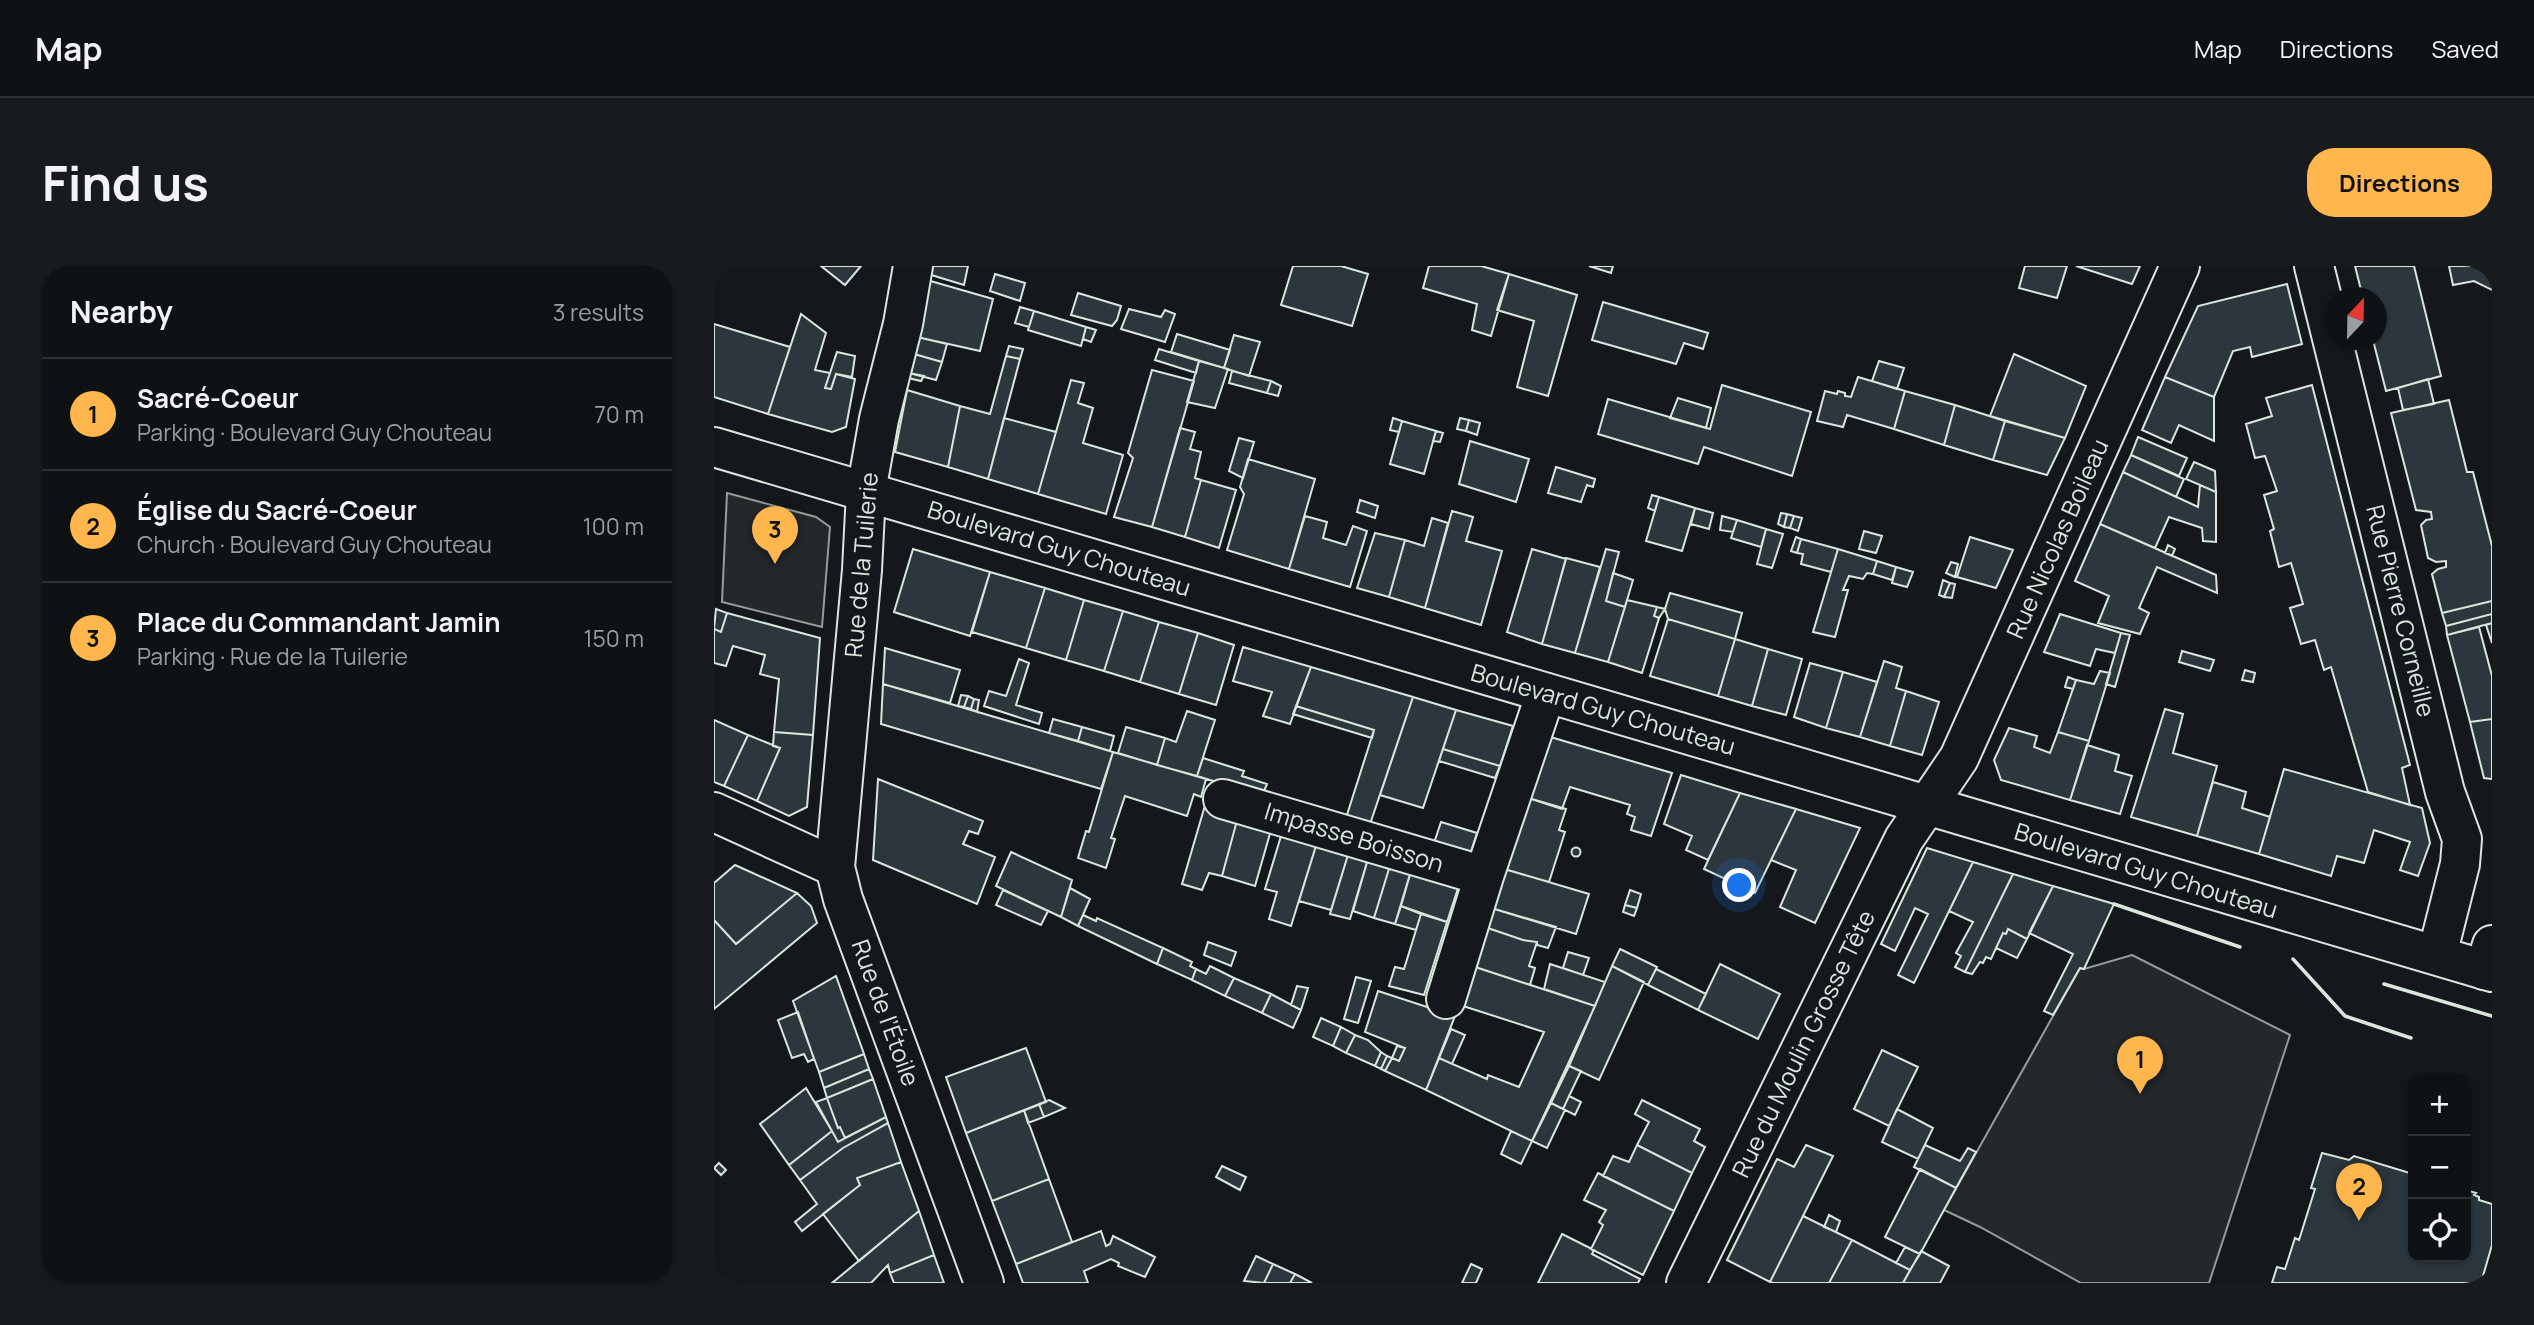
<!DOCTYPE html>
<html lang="en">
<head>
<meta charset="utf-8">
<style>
  body { margin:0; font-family:Manrope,sans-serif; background:#181b1e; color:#f1f3f6 }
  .controls { position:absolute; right:21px; bottom:21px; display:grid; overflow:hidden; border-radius:14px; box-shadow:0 2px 5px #0004 }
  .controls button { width:63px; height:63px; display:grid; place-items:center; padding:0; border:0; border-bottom:2px solid #2f3234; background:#0f1215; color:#f1f3f6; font:35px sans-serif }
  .compass { position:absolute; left:1610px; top:21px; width:63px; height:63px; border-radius:50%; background:#0f1215; box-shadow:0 2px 5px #0004; rotate:22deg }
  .you { position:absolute; left:1026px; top:620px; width:24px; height:24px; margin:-18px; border:5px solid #fff; border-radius:50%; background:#1a73e8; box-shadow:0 0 0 10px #1a73e833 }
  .badge { display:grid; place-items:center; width:46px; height:46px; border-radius:50%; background:#ffb74d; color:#111; font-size:23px; font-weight:700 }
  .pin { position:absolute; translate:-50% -58px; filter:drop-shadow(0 2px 4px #0008) }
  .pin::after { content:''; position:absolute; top:37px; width:24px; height:21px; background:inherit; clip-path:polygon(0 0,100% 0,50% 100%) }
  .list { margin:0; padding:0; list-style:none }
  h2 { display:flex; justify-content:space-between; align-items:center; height:91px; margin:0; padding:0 28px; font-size:30px }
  h2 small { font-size:23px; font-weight:400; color:#9b9ea0 }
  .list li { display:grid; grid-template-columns:46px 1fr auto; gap:21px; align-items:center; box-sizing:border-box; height:112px; padding:0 28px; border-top:2px solid #2f3234 }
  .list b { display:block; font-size:26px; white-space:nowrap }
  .list p { margin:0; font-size:23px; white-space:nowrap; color:#9b9ea0 }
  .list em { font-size:23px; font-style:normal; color:#9b9ea0 }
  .icon { flex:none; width:38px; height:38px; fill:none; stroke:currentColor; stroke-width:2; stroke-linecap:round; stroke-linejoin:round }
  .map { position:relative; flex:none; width:1778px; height:1017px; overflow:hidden; border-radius:28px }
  header { display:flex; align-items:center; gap:42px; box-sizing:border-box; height:98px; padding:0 35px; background:#0f1215; border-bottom:2px solid #2f3234 }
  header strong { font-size:33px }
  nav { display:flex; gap:38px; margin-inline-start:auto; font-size:24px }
  .intro { display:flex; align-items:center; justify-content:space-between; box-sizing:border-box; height:168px; padding:0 42px }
  h1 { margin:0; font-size:49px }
  .button { padding:18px 32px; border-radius:28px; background:#ffb74d; color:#111; font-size:24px; font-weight:700 }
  main { display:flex; gap:42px; padding:0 42px }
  aside { flex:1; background:#0f1215; border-radius:28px; box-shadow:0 2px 5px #0004 }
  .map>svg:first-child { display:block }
  .parking { fill:#24282b; stroke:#939e99; stroke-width:2 }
  .building { fill:#2c363c; stroke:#d8e6dc; stroke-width:2 }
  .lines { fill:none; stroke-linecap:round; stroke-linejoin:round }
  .minor-casing { stroke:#d8e6dc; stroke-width:42 }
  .secondary-casing { stroke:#d8e6dc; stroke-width:42 }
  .minor { stroke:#14181c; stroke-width:38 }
  .secondary { stroke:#14181c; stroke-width:38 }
  .wall { stroke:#d8e6dc; stroke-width:3.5 }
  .labels { text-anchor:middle; stroke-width:5; stroke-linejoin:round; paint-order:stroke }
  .street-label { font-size:24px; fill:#d8e6dc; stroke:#14181c }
</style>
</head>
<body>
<header>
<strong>Map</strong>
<nav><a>Map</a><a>Directions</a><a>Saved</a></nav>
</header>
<div class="intro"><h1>Find us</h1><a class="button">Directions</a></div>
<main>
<aside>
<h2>Nearby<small>3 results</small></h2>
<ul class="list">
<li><span class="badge">1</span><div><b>Sacré-Coeur</b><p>Parking · Boulevard Guy Chouteau</p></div><em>70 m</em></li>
<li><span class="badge">2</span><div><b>Église du Sacré-Coeur</b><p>Church · Boulevard Guy Chouteau</p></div><em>100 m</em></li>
<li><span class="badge">3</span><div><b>Place du Commandant Jamin</b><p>Parking · Rue de la Tuilerie</p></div><em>150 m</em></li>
</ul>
</aside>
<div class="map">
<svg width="1778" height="1017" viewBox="0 0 1778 1017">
  <rect width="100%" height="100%" fill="#14181c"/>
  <path class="parking" d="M13,227L102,251L116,261L108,361L8,336Z
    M1418,689L1576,769L1495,1017H1367L1266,961L1230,944L1366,702L1370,703Z"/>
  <path class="building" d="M107,0H147L131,19Z
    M216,0H254L250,19L214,8Z
    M579,0H627L654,8L638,60L567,39Z
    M715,0H767L795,8L777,70L758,64L763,38L709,22Z
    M875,0H899L897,7Z
    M1311,0H1353L1343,32L1305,22Z
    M1362,0H1426L1418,18Z
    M1641,0H1700L1727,110L1672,125L1659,74H1662V32H1649Z
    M1735,0H1778V24L1760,15L1739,19Z
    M281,8L311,17L306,35L276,25Z
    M795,8L863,29L834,130L803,121L820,55L783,44Z
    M213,14L279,33L266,85L203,71Z
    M1573,18L1588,78L1538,91L1536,81L1519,85L1500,131L1451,111L1484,40Z
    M364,27L407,40L403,54L398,60L357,49Z
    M889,36L994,67L989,83L970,77L962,98L878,74Z
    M306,41L320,45L315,61L301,57Z
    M415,43L447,51L451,44L461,48L451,76L407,63Z
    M320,45L372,61L367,80L314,64Z
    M87,48L112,67L101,104L116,107L111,122L117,123L122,108L141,113L132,161L118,166L54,148Z
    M0,58L76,81L54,148L0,131Z
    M372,61L382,64L377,76L369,73Z
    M463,68L516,84L510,102L457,86Z
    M520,69L546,76L535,110L510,102Z
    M203,71L233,78L228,96L200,88Z
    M295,80L309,83L306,93L292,90Z
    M445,83L485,95L482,107L441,94Z
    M123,86L141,90L138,111L122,108L117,123L111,122Z
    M200,88L228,96L222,114L195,107Z
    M1300,88L1372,120L1351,172L1276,150Z
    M292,90L306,93L274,213L234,201L246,140L276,148Z
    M485,95L514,103L501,142L473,136Z
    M1165,95L1190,102L1183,123L1158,115Z
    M438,104L480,115L438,261L400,251L419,192L414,187Z
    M518,105L557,115L553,127L515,117Z
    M195,107L210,110L207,115L194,112Z
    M1144,111L1191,125L1180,163L1133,149L1129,161L1103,155L1111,125L1123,128L1124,125L1131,127V130L1137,131Z
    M1451,111L1500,131V175L1465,159L1457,177L1428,164Z
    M1714,113L1720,138L1689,144L1684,122Z
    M357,114L370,117L364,137L379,142L369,177L409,189L392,248L324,228Z
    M557,115L567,120L564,130L553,127Z
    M1008,119L1097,146L1078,210L990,181L984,198L884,168L894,133L996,163Z
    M1598,119L1696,499L1688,502L1696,539L1654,526L1617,401L1610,404L1601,374L1587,378L1576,342L1589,338L1577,297L1565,301L1556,265L1560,263L1550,229L1563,225L1551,190L1541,192L1532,158L1558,150L1552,132Z
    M193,124L246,140L234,201L181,186Z
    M1191,125L1241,139L1230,179L1180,163Z
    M964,132L997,142L992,162L956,152Z
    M1735,134L1753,206H1759L1778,280V335L1728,347L1718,308L1724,303L1732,301V295L1722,296L1714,292L1707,259L1712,254L1718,253L1717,246L1702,244L1677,147Z
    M1241,139L1291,155L1279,194L1230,179Z
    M290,152L342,166L324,228L274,213Z
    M679,152L688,155L685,166L676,164Z
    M746,152L755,154L752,165L743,163Z
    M755,154L766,157L763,169L752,165Z
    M688,155L722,165L710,208L676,198Z
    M1291,155L1351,172L1333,209L1279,194Z
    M466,162L481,166L476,183L487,186L481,212L487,214L471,271L438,261Z
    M722,165L729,167L726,176L719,175Z
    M1424,171L1473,192L1465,210L1417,189Z
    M525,172L540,176L529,212L515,205Z
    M756,175L815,193L802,236L745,218Z
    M1417,189L1470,213L1462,231L1409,206Z
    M534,193L601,213L575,303L513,284L530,228L526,221Z
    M1480,196L1501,205L1502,226L1472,213Z
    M842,201L881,213L879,221L873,219L867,236L834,227Z
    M1409,206L1484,241L1486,219L1502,226V276L1489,275L1488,262L1455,251L1441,282L1386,258Z
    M487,214L522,224L505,282L471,271Z
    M938,229L945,231L941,245L934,242Z
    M945,231L981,242L968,285L932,275Z
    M646,234L664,240L661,252L643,246Z
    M981,242L999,247L995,263L977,258Z
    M738,245L759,251L752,275L788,285L767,359L711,342Z
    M1067,247L1073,248L1070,261L1064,258Z
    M1073,248L1080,250L1076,262L1070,261Z
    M591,250L613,256L609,272L632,279L639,260L653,265L636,321L575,303Z
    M1008,250L1023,254L1019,266L1006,264Z
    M1080,250L1088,252L1084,265L1076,262Z
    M718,252L734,257L711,342L675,331L691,274L710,280Z
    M1023,254L1052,263L1047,281L1017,272Z
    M1386,258L1502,309L1503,327L1443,301L1425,342L1435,347L1426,368L1384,357L1395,330L1361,315Z
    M1052,263L1069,268L1058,302L1043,298Z
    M1150,265L1168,270L1162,287L1145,283Z
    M661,267L691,274L675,331L643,322Z
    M1082,271L1087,273L1083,287L1077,285Z
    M1256,271L1299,284L1282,322L1243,311Z
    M1087,273L1124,283L1117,306L1087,298L1089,288L1083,287Z
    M1454,279L1461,283L1458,290L1451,287Z
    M199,283L276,306L256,370L180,346Z
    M818,283L852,293L828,378L793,366Z
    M892,283L905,286L892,335L911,341L894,396L861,387Z
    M1124,283L1163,295L1159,308L1153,307L1149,313L1135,310L1129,324H1134L1121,371L1099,366Z
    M852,292L886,301L861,387L828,378Z
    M1163,295L1182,301L1178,314L1159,308Z
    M1237,296L1244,298L1241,311L1232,307Z
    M1182,301L1199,306L1193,321L1178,317Z
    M276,306L331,322L312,382L258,366Z
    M899,307L919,314L911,341L892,335Z
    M1229,314L1236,317L1230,331L1225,329Z
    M1236,317L1241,318L1238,332L1230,331Z
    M331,322L370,334L352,394L312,382Z
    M956,327L1028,347L1021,373L954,353L951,343Z
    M370,334L409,345L390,405L352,394Z
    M913,334L943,341L940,350L945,352L928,407L894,396Z
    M1778,335V348L1732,360L1728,347Z
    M943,341L951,343L945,352L940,350Z
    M2,343L13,347L7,366L0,363Z
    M409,345L445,356L426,416L390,405Z
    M13,347L106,372L99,469L60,466L65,413L46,408L51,389L19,380L12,400L0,397V363L7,366Z
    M1346,348L1407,367L1401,387L1382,383L1376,400L1330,386Z
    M1778,348V357L1733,369L1732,360Z
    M954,353L1021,373L1004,430L936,410Z
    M445,356L484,367L465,428L426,416Z
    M1778,357V377L1772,359Z
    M1765,361L1778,410V453L1756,456L1733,369Z
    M484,367L520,379L502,439L465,428Z
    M1407,367L1416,369L1401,421L1392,418Z
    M1021,373L1054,383L1038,440L1004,430Z
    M529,381L597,401L576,458L549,450L558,426L519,415Z
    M171,382L246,404L236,437L169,418Z
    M1054,383L1088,393L1072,449L1038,440Z
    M1468,385L1500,394L1496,405L1465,396Z
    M305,393L315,397L302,439L328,447L325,458L270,440L275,425L292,430Z
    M1170,395L1188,401L1182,422L1192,425L1176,480L1146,471Z
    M1096,397L1129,406L1112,462L1080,451Z
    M597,401L699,431L655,561L631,555L660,464L582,440Z
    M1531,404L1541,407L1539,416L1528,414Z
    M1386,405L1396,407L1375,475L1344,466L1362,414L1380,418Z
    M1129,406L1163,416L1146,471L1112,462Z
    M1354,411L1362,414L1359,423L1351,421Z
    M169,418L399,486L387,523L167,458Z
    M1192,425L1225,436L1208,489L1176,480Z
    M247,429L254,430L250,441L244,440Z
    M254,430L260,433L257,443L250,441Z
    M699,431L742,444L709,542L666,529Z
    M260,433L265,434L263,446L257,443Z
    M582,440L660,464L658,472L579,448Z
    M1451,443L1469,448L1459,487L1503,500L1483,570L1417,551Z
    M742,444L799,460L786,500L729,483Z
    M473,445L501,454L483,510L443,499L451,472L462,476Z
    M339,453L368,461L364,475L335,467Z
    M1778,453V513L1770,512L1756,456Z
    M0,454L34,469L10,520L0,516Z
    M368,461L400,470L396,485L364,475Z
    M412,461L451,472L443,499L404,487Z
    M1295,462L1323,470L1320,481L1336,487L1344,466L1375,475L1356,534L1287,514L1280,494Z
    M60,466L99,469L93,541L75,550L43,535L66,482L59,480Z
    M34,469L66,482L43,535L10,520Z
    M833,470L958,507L937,570L917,564L921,551L913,548L916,539L856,521L848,543L811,531Z
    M1373,479L1405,489L1401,505L1418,510L1406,548L1356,534Z
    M729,483L786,500L781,512L725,495Z
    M399,486L492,513L487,531L480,528L473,550L411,530L397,572L401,573L392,602L364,592L372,565L375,566Z
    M489,492L530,505L528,510L553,518L548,530L483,510Z
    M1570,503L1708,542L1716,577L1704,610L1686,604L1696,576L1660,564L1650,597L1623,590L1617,610L1545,588Z
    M967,509L1026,527L994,594L972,584L978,570L950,558Z
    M164,513L269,555L264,568L255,565L249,578L281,591L263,638L159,594Z
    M1499,516L1532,526L1528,542L1556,551L1545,588L1483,570Z
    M1026,527L1082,543L1041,627L990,603Z
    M811,531L852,543L845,564L851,566L835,616L787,602Z
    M492,536L525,547L508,610L495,607L488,624L468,618Z
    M1082,543L1146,562L1101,657L1066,641L1082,604L1057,594Z
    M525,547L559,557L541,620L508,610Z
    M727,556L763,567L755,592L719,580Z
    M570,560L605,570L577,660L555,653L563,626L551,623Z
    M605,570L637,579L617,644L585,635Z
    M637,579L656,586L636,653L616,648Z
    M857.5 586a4.5 4.5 0 1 1 9 0a4.5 4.5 0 1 1-9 0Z
    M1213,582L1259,596L1200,717L1184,709L1214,648L1201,642L1181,685L1167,678Z
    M297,586L358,614L347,651L282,620Z
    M656,586L678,593L660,652L639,645Z
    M678,593L699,598L681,658L660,652Z
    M1259,596L1299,608L1251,706L1241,701L1247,690L1242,687L1259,656L1235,645Z
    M699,598L747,613L733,656L687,640Z
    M21,599L83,627L22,678L0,654V617Z
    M787,602L875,628L862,668L774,641Z
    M1299,608L1339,620L1313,673L1294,663L1292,668L1289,667L1277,693L1272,691L1269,697L1266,696L1258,708L1251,706Z
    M1339,620L1400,638L1370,703L1366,702L1339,749L1330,745L1359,688L1315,667Z
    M356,622L376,633L364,660L347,651Z
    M289,624L334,645L327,659L282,639Z
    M916,624L927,628L923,642L911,639Z
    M83,627L97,640L103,657L0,743V654L22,678Z
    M911,639L923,642L920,650L909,646Z
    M687,640L707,648L702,664L681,658Z
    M774,641L842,661L834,682L823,679V676L809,674L768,660Z
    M707,648L733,656L710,729L675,720L681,701L690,703Z
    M369,649L382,655L383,652L449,682L443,698L364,660Z
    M768,660L809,674L823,676L815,700L821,702L816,719L755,699Z
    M1294,663L1313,673L1303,692L1282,682L1289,667L1292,668Z
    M494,676L522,686L517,700L490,689Z
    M449,682L478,696L476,700L482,703L478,714L443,698Z
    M906,683L943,701L934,719L898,700Z
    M854,686L875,692L869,709L849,702Z
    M836,698L891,716L881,740L830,723Z
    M1006,698L1066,728L1044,773L984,744Z
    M755,699L881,740L818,875L712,824L725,792L773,813L774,809L805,821L830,766L749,740Z
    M496,700L520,712L511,730L478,714L482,703L492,708Z
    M898,700L930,716L885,814L855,800Z
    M942,703L992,728L984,744L934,719Z
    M122,710L150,788L105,806L79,735Z
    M642,711L657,715L644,757L630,753Z
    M520,712L557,728L548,747L511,730Z
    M583,720L594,722L587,744L577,739Z
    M664,725L741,750L712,824L671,805L678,792L685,795L691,782L651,766Z
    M557,728L587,744L579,762L548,747Z
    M84,746L100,793L94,796L90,788L78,792L64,754Z
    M607,752L627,761L619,780L599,771Z
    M627,761L641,769L632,787L619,780Z
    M737,763L751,769L738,798L725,792Z
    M641,769L654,774L667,786L661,800L632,787Z
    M683,780L691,782L685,795L678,792Z
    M312,782L332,836L252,867L232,811Z
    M1168,784L1204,801L1175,860L1140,843Z
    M667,786L673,790L667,803L661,800Z
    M150,788L155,803L110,822L105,806Z
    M673,790L678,792L671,805L667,803Z
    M855,800L867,805L849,843L837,837Z
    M155,803L159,813L113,832L110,822Z
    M159,813L172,851L131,872L126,861L124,862L113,832Z
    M92,822L118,865L75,899L46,858Z
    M855,830L867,836L861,849L849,843Z
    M113,832L124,862L126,861L131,872L124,876L102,836Z
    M335,834L351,842L330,851L325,838Z
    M928,834L986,863L980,875L991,881L978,907L923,879L935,856L921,848Z
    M837,837L851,844L833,882L818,875Z
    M325,838L330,851L314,857L310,844Z
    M1183,843L1219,862L1204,893L1168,876Z
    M310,844L335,913L278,935L252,867Z
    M172,851L174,857L129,882L86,914L75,899L118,865L124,876Z
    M174,857L187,896L143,912L146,919L88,965L81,956L103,938L86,914L129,882Z
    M797,865L818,875L807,898L787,888Z
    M923,879L978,907L960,945L889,910L899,890L915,896Z
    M1092,879L1119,890L1056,1016L1013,994L1063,893L1080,901Z
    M1211,879L1246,895L1254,882L1262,886L1242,922L1200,901Z
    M1608,887L1635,894L1640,890L1699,908V991H1752V924L1762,927L1760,929L1765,931V934L1778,938V979L1767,1017H1558L1563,1001L1571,1003L1581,972L1585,974L1601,923L1597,922Z
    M187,896L205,945L145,995L109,948L146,919L143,912Z
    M5,897L12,904L7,909L0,902Z
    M508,900L532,911L526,924L502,911Z
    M1206,903L1242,922L1206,988L1171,971Z
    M884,907L960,945L929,1009L877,983L889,959L885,956L892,944L870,934Z
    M335,913L358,976L302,998L278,935Z
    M205,945L220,989L176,1007L174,999L157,1017H118Z
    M1115,949L1126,955L1122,966L1110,961Z
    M1089,950L1138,974L1115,1017H1059L1056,1016Z
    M387,965L392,980L396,978L399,970L441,991L431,1011L404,1000L405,997L397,993L370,1005L374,1017H309L302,998Z
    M848,968L880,984L878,988L926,1013L924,1017H824Z
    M1138,974L1196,1004L1189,1017H1115Z
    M1191,981L1206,988L1196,1004L1182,997Z
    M1207,985L1235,1000L1226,1017H1189Z
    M220,989L230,1017H180L176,1007Z
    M542,990L559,998L550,1017L530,1015Z
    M559,998L581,1008L576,1017H550Z
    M757,998L768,1003L762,1017H748Z
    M581,1008L598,1017H576Z"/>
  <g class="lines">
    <defs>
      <path id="minor" d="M199,0L189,58L165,153L152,226L148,304L121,601L129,633L270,1017
        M1600,0L1731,526L1748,573L1746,598L1723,689
        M509,533L770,610
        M0,546L121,601
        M1770,704L1778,679
        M732,733L770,610L832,427
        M972,1017L1190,573L1245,492L1466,0"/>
      <path id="secondary" d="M0,181L1778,706"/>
    </defs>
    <use href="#minor" class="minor-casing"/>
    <use href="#secondary" class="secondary-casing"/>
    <use href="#minor" class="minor"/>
    <use href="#secondary" class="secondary"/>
    <path class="wall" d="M1400,638L1526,681
      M1579,693L1631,750L1697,772
      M1670,718L1778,750"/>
  </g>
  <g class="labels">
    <g class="street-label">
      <text transform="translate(1344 273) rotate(-66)" y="8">Rue Nicolas Boileau</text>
      <text transform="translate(345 283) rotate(17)" y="8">Boulevard Guy Chouteau</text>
      <text transform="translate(148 299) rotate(-85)" y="8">Rue de la Tuilerie</text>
      <text transform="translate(1686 345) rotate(76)" y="8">Rue Pierre Corneille</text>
      <text transform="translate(889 444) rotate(16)" y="8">Boulevard Guy Chouteau</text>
      <text transform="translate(640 572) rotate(17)" y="8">Impasse Boisson</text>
      <text transform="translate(1432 605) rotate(17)" y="8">Boulevard Guy Chouteau</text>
      <text transform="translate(171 747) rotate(70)" y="8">Rue de l’Étoile</text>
      <text transform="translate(1090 778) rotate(-64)" y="8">Rue du Moulin Grosse Tête</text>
    </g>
  </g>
</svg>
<div class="controls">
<button>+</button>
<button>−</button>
<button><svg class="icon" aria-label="locate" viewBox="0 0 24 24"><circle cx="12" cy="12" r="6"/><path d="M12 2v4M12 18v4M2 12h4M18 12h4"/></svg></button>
</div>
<svg class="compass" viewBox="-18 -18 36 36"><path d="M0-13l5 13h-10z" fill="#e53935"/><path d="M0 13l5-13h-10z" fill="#9b9ea0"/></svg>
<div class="you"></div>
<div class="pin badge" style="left:1426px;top:828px">1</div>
<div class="pin badge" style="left:1645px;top:955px">2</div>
<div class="pin badge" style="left:61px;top:298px">3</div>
</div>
</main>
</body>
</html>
